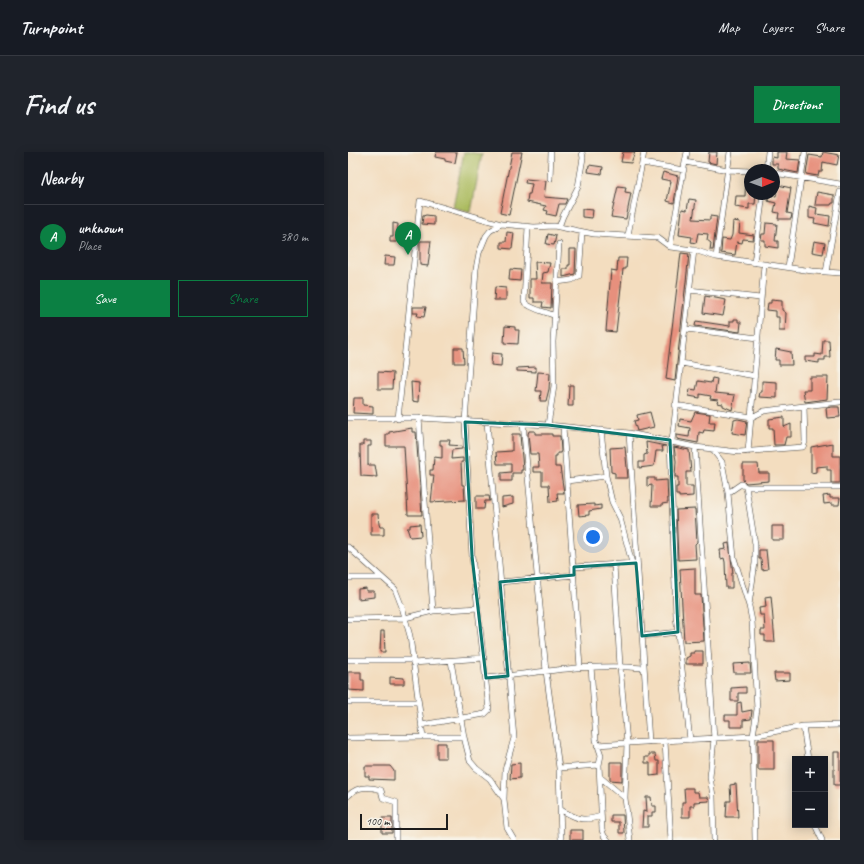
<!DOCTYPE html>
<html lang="en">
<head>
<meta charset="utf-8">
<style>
  body { margin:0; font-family:Caveat,sans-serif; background:#20242c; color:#f1f3f6 }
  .controls { position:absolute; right:12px; bottom:12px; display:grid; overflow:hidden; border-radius:0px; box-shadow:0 2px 10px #0003 }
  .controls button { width:36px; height:36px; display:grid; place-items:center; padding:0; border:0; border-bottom:1px solid #363941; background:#171b24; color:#f1f3f6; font:20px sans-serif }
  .compass { position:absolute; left:396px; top:12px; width:36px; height:36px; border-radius:50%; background:#171b24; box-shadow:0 2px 10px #0003; rotate:89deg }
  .scale { position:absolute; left:12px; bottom:10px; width:88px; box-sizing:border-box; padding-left:4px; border:2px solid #1c1c1c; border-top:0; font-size:11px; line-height:14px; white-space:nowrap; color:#1c1c1c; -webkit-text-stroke:3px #f7f3e8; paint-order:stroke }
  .you { position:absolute; left:245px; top:385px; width:14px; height:14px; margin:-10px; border:3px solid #fff; border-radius:50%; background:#1a73e8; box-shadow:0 0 0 6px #1a73e833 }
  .badge { display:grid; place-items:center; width:26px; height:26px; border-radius:50%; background:#0b8043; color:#fff; font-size:13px; font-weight:700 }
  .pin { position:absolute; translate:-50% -33px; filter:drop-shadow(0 1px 2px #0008) }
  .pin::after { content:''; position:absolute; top:21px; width:14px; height:12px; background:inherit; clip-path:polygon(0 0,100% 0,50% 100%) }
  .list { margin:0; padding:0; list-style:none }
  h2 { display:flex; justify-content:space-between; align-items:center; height:52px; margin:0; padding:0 16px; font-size:17px }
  h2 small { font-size:13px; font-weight:400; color:#9ea1a6 }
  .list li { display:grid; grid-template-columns:26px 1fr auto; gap:12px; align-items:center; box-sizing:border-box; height:64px; padding:0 16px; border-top:1px solid #363941 }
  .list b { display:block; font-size:15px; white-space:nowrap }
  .list p { margin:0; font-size:13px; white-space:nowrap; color:#9ea1a6 }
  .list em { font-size:13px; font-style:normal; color:#9ea1a6 }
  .actions { display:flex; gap:8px; padding:12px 16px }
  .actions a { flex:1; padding:9px 0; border:1px solid #0b8043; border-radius:0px; text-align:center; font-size:14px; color:#0b8043 }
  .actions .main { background:#0b8043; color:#fff }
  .map { position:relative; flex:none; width:492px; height:688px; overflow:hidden; border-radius:0px }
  header { display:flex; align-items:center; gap:24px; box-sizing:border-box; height:56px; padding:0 20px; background:#171b24; border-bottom:1px solid #363941 }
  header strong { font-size:19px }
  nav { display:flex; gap:22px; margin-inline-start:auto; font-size:14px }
  .intro { display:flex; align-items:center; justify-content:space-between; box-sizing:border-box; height:96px; padding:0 24px }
  h1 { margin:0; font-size:28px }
  .button { padding:10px 18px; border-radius:0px; background:#0b8043; color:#fff; font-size:14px; font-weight:700 }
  main { display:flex; gap:24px; padding:0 24px }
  aside { flex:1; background:#171b24; border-radius:0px; box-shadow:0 2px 10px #0003 }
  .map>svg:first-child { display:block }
  .green { fill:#abbb5e; stroke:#646c3d }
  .building { fill:#e7907d }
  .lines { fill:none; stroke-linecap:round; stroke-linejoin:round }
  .street-casing { stroke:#3c3934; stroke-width:6 }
  .street { stroke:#fff; stroke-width:5 }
  .marked { fill:none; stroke:#0f766e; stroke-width:3; stroke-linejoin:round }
</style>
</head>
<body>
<header>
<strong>Turnpoint</strong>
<nav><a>Map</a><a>Layers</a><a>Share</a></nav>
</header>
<div class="intro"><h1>Find us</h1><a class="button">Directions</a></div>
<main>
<aside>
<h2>Nearby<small></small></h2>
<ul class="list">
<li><span class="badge">A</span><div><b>unknown</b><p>Place</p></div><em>380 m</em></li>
</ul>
<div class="actions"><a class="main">Save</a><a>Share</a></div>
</aside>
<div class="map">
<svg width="492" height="688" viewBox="0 0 492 688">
  <rect width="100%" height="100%" fill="#f7f3e8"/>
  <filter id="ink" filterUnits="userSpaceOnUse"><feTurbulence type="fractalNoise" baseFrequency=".025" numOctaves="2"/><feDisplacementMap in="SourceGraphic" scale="8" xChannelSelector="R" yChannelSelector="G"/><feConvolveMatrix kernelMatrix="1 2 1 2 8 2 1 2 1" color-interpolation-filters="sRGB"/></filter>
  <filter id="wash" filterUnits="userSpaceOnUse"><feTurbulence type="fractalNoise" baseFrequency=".012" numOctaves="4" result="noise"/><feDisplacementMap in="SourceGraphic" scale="16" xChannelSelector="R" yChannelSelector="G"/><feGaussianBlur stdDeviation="0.9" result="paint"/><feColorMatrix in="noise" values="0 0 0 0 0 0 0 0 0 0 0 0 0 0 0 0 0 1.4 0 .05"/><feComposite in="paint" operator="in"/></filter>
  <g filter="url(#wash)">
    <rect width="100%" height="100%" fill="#f3ddbf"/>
    <path class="green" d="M116,0L134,2L123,60L104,55H105Z"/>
    <g id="blocks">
      <path class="building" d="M88,0H109L107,11L97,9V7L87,5Z
        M164,0H174L161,63L152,61Z
        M275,0H287L283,11L273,10Z
        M361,0H369L368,12L360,10Z
        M429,0H439L438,7L452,8L450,21L430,17V12H424V5L429,6Z
        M475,0L491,3L489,13L475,10L474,20H471L470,24L458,22L461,3L474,5Z
        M241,13L255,15L254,22L240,20Z
        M315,20L330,24L326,51L319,49L323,29L313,27Z
        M398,24H402V42H408L407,52H401V57L387,55L388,44H397Z
        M178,27L198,29L196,45L219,47L217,52H211L208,64L199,62L200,59L196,58L198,54L179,50L180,42H182L184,32L177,31Z
        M430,33L443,36L439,61L444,62L443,67H430L431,61L426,60L428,51L420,49L421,44H428Z
        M270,34L278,35L277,40L283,41L278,67L263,65Z
        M469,40L486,43V51H484L483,53H467Z
        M341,47L348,48L345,67L362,68V64L369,65L365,98H362L363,91L359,88L360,82L350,81L348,91L343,90L344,85L331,83L334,57L339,58Z
        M461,54L469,56L468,62L482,64L481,74L466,71L467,67L461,66Z
        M234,57L245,58L244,66L234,65Z
        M78,63L86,64V73L74,72L75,64Z
        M385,69L392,70L391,81L406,83L405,88L395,87L394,91L389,90L387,103L373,101L374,87L382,88L384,83Z
        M45,71L50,72L49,90H42V85H45Z
        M418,71L429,72L427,89H430V96L417,94V88H413L414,82H417Z
        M159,80L166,81L164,97L153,96V90H158Z
        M200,82L208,84L206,93L198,92Z
        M72,89H83L80,114L72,113Z
        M466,89L477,91L475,102L464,100Z
        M222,97H228L227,122L215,125V117H220V113H222Z
        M333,101L341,102L327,229L318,227Z
        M37,104L47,105L46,113H36Z
        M270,106H279L278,117H275L268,180L258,179L263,118L269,119Z
        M187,110L202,111L200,120L195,121L194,131H204L203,156L194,155L195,150H186V146H182V127H188Z
        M162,117L173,118L172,129L161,128Z
        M147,135L158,136V148H146Z
        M357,144L378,148L375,164L355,161Z
        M423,148L434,149V158L438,161L437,179H431V165H428V159L419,158L420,151H423Z
        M65,155H78L76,165L69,164L70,161H65Z
        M386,167H390V170H393L392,180L347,174L348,169L382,174V169H386Z
        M157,174L167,175V178H171L170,192L156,191Z
        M475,188H481L482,205H477V208H471V211L457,209V205H467V202L474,203Z
        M106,196H115L116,211H106Z
        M428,197L443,200L444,213H431V208H427Z
        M144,201L154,202L153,214L143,213Z
        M188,215V220L169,219V216Z
        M30,220L45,221L44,237H30Z
        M190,220L202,221L201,237L198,249H192L193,239H188Z
        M462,225H480L479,247L457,250L455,238H462Z
        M364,226L369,227L367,241L387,243L384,258L375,254V252L369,251L370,248L362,247L363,244L352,242V246L341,244L342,237L348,238L350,229L363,231Z
        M414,229L429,230V246L411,245L412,240H414Z
        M63,230L71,231L70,250L64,249Z
        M221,233H225V254H220Z
        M6,246H15V253L25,254V262L5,261Z
        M484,255H491L492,265L479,266L478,256Z
        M302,260L306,275L289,279L286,269L290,268L289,263Z
        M347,260L362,262L361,270H367L366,279L356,278L355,281L351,280L350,291L329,287V283L341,285L342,276L331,274L332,267L343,269Z
        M436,265V275L443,272V285H438L436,293H426L425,276H421V267Z
        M390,267L399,269L397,283L384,281L386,268Z
        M64,276V280H68L74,363H60L56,294H38V282H41V280Z
        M181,279H187V282H204V284H212L213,299L212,301H209V304H207V315H212L216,341H209L210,349L202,350L201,333H194V320H185V315H191L190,302H182L180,282Z
        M164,282H172L175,318H173V321H164V329H153V321L163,320V312H149L148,300L164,299Z
        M92,288H102L101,293L114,294V297L104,298L103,307L115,306V310H113L114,333H116L117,348L83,350L86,323H82V318H85L86,305L94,306V293H92Z
        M15,289H23V294H20V313H27L29,325L13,324L12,298V293H15Z
        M298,290L318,294H314L315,299H308L306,314L291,316V310H296V303L299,302Z
        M485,291V304H492V331H483V318H479V314L468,315V320L463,321V295Z
        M277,295L280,326H267V321L263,320L262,296Z
        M326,295L341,298L343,320H338V334H345V344L331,345V343H328V335H330V325H327L328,309Z
        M395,312H410L411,321H421V329L398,331L395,328Z
        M299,326H307V329L319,328L320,351L314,352V354H303L304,333L299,334Z
        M482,343V346H492L491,353H484V351L476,352L475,344Z
        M128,344H141L142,349H137L136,357H128Z
        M165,345V352L154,355V346Z
        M246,352V354L253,353V357L241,359V363L231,364L230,353Z
        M347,357L349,390L347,392L348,407L330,408L328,358Z
        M23,362H30L31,372L32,375H36V383H23Z
        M72,372L73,384L62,385L59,376H62V373Z
        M424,374H436V388H424Z
        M381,391L385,421H384V436H378L377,410L376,406L373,407L372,398L378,397L377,392Z
        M411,398H418L420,417L414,418L413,407H411Z
        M347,416V443H353L356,489L336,490L332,417Z
        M18,436V439H26V445L10,447V437Z
        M423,444L427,490H419L417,489V483H413V478H417L416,463H412L411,456L418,455L417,445Z
        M33,479H36L37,500H32Z
        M346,499H355V512H338V506L342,504V501H346Z
        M402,511L403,521H386L385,512Z
        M0,520H13V528H16V539L0,538Z
        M426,521H442V528L427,529Z
        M42,525L56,526V532H42Z
        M398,535V541H390V549H383V536Z
        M393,550L394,560L404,558L403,567L395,568V575H382V568H377V563H389V551Z
        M410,588H426V618H410Z
        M89,591H98V606H89Z
        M486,600H492V633H486Z
        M301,602H307L308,609H311V623L302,624V611H297V605H301Z
        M262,610H274V629L262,628Z
        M172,611V626L162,627L163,612Z
        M17,614H42L46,619V628L21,627V624H17Z
        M388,632L390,665H378L379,649H383L382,633Z
        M336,636H345V640H350L351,645H360L361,649L346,650V654H342V665H334V650H337Z
        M298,645H303L304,654H308V660H304V664H300V675H294L295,659L299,660Z
        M263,663H275L276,681H271V670H263Z
        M34,666H44V681H34Z
        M222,678H235V688H222Z"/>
    </g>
  </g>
  <g filter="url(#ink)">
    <use href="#blocks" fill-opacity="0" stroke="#3c3934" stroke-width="1"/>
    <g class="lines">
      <defs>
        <path id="street" d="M296,0L294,11L336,18
          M337,10L339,0
          M418,18L420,0
          M426,21L492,32
          M202,27L203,0
          M180,75L176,150C184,158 197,159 207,164
          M211,75L215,64L230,35L235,6L234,0
          M280,83L294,11
          M322,95L337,10L380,18L402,19
          M368,105L382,0
          M406,111L415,42
          M440,115L457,0
          M478,120L492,40
          M209,130L224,128L231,124L234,80
          M341,138L412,146
          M338,177L410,186
          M333,211L407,224
          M327,253L404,265L416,259L456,254
          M0,266H71L200,273L281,281L347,295L391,300L455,295L457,290L456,254L492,250
          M71,266L85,459
          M50,267L72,49L153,72
          M139,270L166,586L157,618L156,647
          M175,271L198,519L211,616L213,688
          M200,273L206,234L205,190L211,92
          M215,275L232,515
          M253,278L258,324L264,350L272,366L284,411
          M281,281L301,590
          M322,288L328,464L342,588
          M324,289L346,98
          M347,295L366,587L362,625L365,644L366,688
          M364,297L374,310L380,341L386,406L401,454L404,469L409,557L405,584L407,688
          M400,300L416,113
          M219,329L258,324
          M398,335L407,392V411L401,453
          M380,341L393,332L398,335H492
          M0,395L47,437L54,455L62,484L75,585H116L122,609L128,616L142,627L156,647L159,676L166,688
          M226,415L287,411
          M0,426H33
          M152,430L226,423
          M0,467L57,466L85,459L130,456
          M294,484L330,480
          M0,508H64
          M103,509L116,585
          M65,511L136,506
          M243,514L248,588L253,603L251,613L254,678L256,684L260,688
          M138,526C191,521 241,511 295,516
          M0,550H70
          M73,573L137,562L141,558L124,404L117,270L128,117L131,101L138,84L142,79L153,72L186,75L206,74L246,82L310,86L322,95L346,98L368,105L464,119L492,121
          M455,574L460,607
          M0,586L75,585
          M317,590L323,688
          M249,593L279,591L272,514L266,413
          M211,616L251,613
          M252,625L277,646
          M0,644C9,634 20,634 33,638L35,646L48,650V688
          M213,658C230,667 234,670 253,664
          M467,673L474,688
          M282,688L277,646L279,591L405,584L455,574L492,573"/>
      </defs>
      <use href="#street" class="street-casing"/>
      <use href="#street" class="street"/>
    </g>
  </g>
  <path class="marked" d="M117,270L200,273L322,288L330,480L294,484L288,411L226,415V423L152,430L160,524L138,526L124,404Z"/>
</svg>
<div class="controls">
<button>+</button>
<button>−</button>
</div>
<svg class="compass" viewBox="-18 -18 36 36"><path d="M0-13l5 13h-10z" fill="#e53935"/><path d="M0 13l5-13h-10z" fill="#9ea1a6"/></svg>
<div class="scale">100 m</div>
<div class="you"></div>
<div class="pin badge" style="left:60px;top:103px">A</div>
</div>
</main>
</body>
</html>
